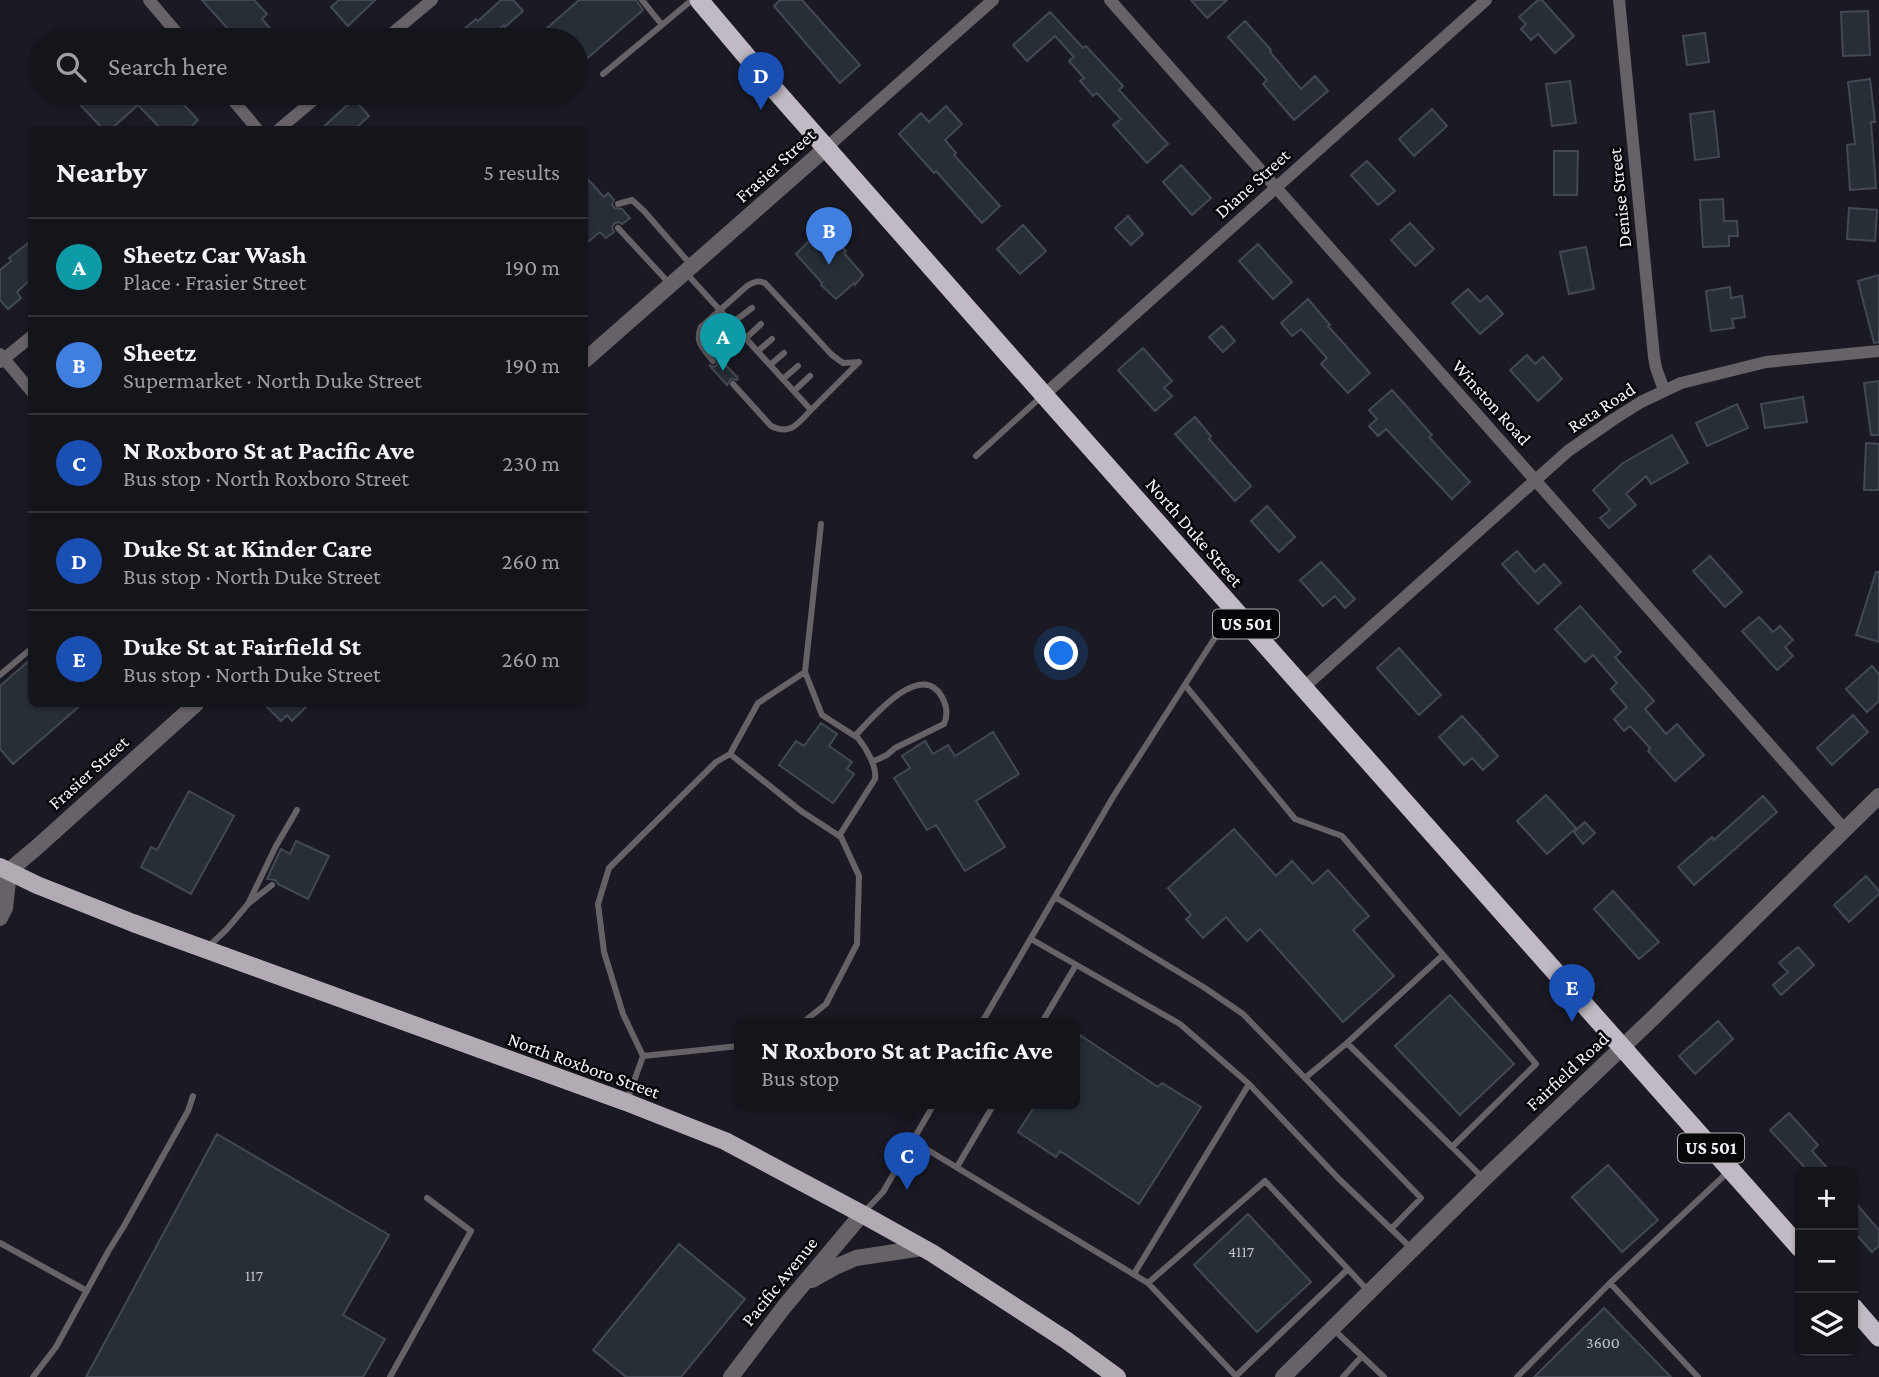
<!DOCTYPE html>
<html lang="en">
<head>
<meta charset="utf-8">
<style>
  body { margin:0; font-family:"Crimson Pro",serif; background:#1d1d24; color:#f1f3f6 }
  .controls { position:absolute; right:21px; bottom:21px; display:grid; overflow:hidden; border-radius:10px; box-shadow:0 2px 5px #0004 }
  .controls button { width:63px; height:63px; display:grid; place-items:center; padding:0; border:0; border-bottom:2px solid #33333a; background:#14141b; color:#f1f3f6; font:35px sans-serif }
  .you { position:absolute; left:1062px; top:654px; width:24px; height:24px; margin:-18px; border:5px solid #fff; border-radius:50%; background:#1a73e8; box-shadow:0 0 0 10px #1a73e833 }
  .badge { display:grid; place-items:center; width:46px; height:46px; border-radius:50%; background:#8c9099; color:#fff; font-size:23px; font-weight:700 }
  .pin { position:absolute; translate:-50% -58px; filter:drop-shadow(0 2px 4px #0008) }
  .pin::after { content:''; position:absolute; top:37px; width:24px; height:21px; background:inherit; clip-path:polygon(0 0,100% 0,50% 100%) }
  .popup { position:absolute; left:734px; top:1018px; width:346px; height:91px; box-sizing:border-box; display:grid; place-content:center; border-radius:10px; background:#14141b; filter:drop-shadow(0 2px 5px #0005); font-size:23px; white-space:nowrap; color:#9d9ea3 }
  .popup b { font-size:26px; color:#f1f3f6 }
  .popup::after { content:''; position:absolute; left:50%; top:100%; margin-left:-14px; border:14px solid transparent; border-top-color:#14141b }
  .list { margin:0; padding:0; list-style:none }
  h2 { display:flex; justify-content:space-between; align-items:center; height:91px; margin:0; padding:0 28px; font-size:30px }
  h2 small { font-size:23px; font-weight:400; color:#9d9ea3 }
  .list li { display:grid; grid-template-columns:46px 1fr auto; gap:21px; align-items:center; box-sizing:border-box; height:98px; padding:0 28px; border-top:2px solid #33333a }
  .list b { display:block; font-size:26px; white-space:nowrap }
  .list p { margin:0; font-size:23px; white-space:nowrap; color:#9d9ea3 }
  .list em { font-size:23px; font-style:normal; color:#9d9ea3 }
  .icon { flex:none; width:38px; height:38px; fill:none; stroke:currentColor; stroke-width:2; stroke-linecap:round; stroke-linejoin:round }
  .map { position:relative; flex:none; width:1879px; height:1377px; overflow:hidden }
  .search { position:absolute; background:#14141b; box-shadow:0 2px 5px #0004; left:28px; top:28px; width:560px; height:77px; display:flex; align-items:center; gap:18px; box-sizing:border-box; padding:0 24px; border-radius:38px; color:#9d9ea3; font-size:26px }
  .panel { position:absolute; background:#14141b; box-shadow:0 2px 5px #0004; left:28px; top:126px; width:560px; height:581px; border-radius:10px }
  .map>svg:first-child { display:block }
  .building { fill:#272e36; stroke:#424952; stroke-width:2 }
  .lines { fill:none; stroke-linecap:round; stroke-linejoin:round }
  .service { stroke:#666267; stroke-width:6 }
  .minor { stroke:#666267; stroke-width:12 }
  .tertiary { stroke:#666267; stroke-width:16 }
  .primary { stroke:#b2abb4; stroke-width:18 }
  .trunk { stroke:#c1bac4; stroke-width:19 }
  .labels { text-anchor:middle; stroke-width:5; stroke-linejoin:round; paint-order:stroke }
  .number-label { font-size:16px; fill:#c1c2ca }
  .shield { fill:#060609; stroke:#adadb2; stroke-width:2 }
  .shield-label { font-size:18px; font-weight:bold; fill:#f4f4fb }
  .street-label { font-size:19px; fill:#f4f4fb; stroke:#060609 }
</style>
</head>
<body>
<div class="map">
<svg width="1879" height="1377" viewBox="0 0 1879 1377">
  <rect width="100%" height="100%" fill="#1b1a24"/>
  <path class="building" d="M202,0H254L267,14L262,19L280,40H238Z
    M339,0H375L348,26L331,7Z
    M501,0H513L523,11L505,27L504,25L486,40H451L476,19L478,21Z
    M579,0H636L643,10L576,68V40H556L546,29Z
    M780,0H802L860,65L840,83L774,6Z
    M1191,0H1227L1207,18Z
    M1538,0H1542L1574,36L1555,53L1538,34L1531,40L1521,29L1526,24L1519,17Z
    M1868,11L1870,55L1843,56L1841,12Z
    M1050,12L1083,48L1086,46L1123,86L1119,90L1168,144L1147,163L1113,125L1121,119L1097,93L1093,96L1080,81L1084,78L1069,61L1074,57L1055,36L1027,61L1013,45Z
    M1245,21L1271,50L1270,52L1301,89L1315,76L1328,91L1294,120L1263,84L1267,80L1228,37Z
    M1705,33L1709,62L1687,65L1683,36Z
    M1870,79L1875,122H1871L1876,188L1850,190L1847,145L1855,144L1848,82Z
    M1570,81L1576,123L1552,126L1546,84Z
    M69,93H173L198,120L188,130H162L138,105L110,130H104Z
    M354,99L369,116L354,130H320Z
    M946,106L962,124L945,140L956,153L954,155L1000,206L982,223L936,171L934,173L899,134L921,113L929,122Z
    M1432,109L1447,126L1414,156L1399,139Z
    M1714,111L1719,157L1695,160L1690,114Z
    M1554,151H1578L1577,195H1554Z
    M1367,161L1395,191L1378,205L1351,175Z
    M1181,165L1211,198L1192,215L1163,182Z
    M584,175L604,197L608,193L614,200L612,205L615,208L622,209L630,218L622,224L619,222L615,223L612,227L614,232L606,238L600,232L584,245Z
    M1723,199L1724,221H1737L1738,236H1729V246L1703,247L1700,200Z
    M1849,208L1877,210L1875,241L1847,239Z
    M1128,216L1143,234L1131,245L1115,228Z
    M1410,223L1434,249L1415,266L1391,240Z
    M1023,225L1046,251L1020,274L997,249Z
    M823,227L846,251L844,253L863,275L855,285L854,283L836,299L821,285L822,283L796,254Z
    M32,240V278L17,292L21,298L8,309L0,300V270L11,261L9,258Z
    M1258,244L1292,282L1273,299L1239,261Z
    M1586,247L1594,289L1569,294L1560,252Z
    M1879,275V342L1874,343L1858,281Z
    M1730,287L1731,298L1742,296L1745,317L1732,319L1734,328L1711,331L1706,291Z
    M1468,289L1480,302L1487,296L1503,314L1480,334L1452,303Z
    M1308,299L1330,325L1328,326L1370,373L1348,393L1321,364L1327,358L1301,329L1292,336L1281,323Z
    M1222,326L1235,341L1223,352L1209,337Z
    M1143,348L1172,381L1164,388L1172,396L1155,411L1118,370Z
    M1527,355L1535,364L1543,357L1562,379L1538,401L1510,370Z
    M717,356L738,378L737,380L731,379L727,385L709,365L713,367L717,365L719,361Z
    M1879,381V435H1871L1864,383Z
    M1392,390L1432,435L1429,437L1470,482L1452,499L1386,429L1378,436L1369,426L1377,419L1369,410Z
    M1803,397L1807,422L1765,428L1761,404Z
    M1737,404L1748,428L1707,446L1696,423Z
    M1195,417L1211,436L1209,439L1251,486L1235,501L1175,434Z
    M1672,435L1688,463L1651,484L1646,476L1626,494L1636,505L1609,528L1600,518L1610,510L1593,490L1623,463Z
    M1866,443L1879,444V490H1864Z
    M1267,506L1295,537L1279,552L1251,521Z
    M1517,551L1535,572L1544,564L1561,583L1538,604L1502,564Z
    M1710,556L1742,592L1725,607L1693,571Z
    M1321,562L1355,599L1345,608L1335,596L1323,606L1300,580Z
    M1876,572H1879V642L1856,635Z
    M1580,606L1621,652L1615,657L1654,701L1645,709L1666,734L1677,724L1704,755L1675,781L1648,751L1650,748L1630,726L1624,731L1614,719L1627,707L1611,689L1617,683L1593,655L1585,662L1555,629Z
    M1759,617L1773,632L1780,626L1793,640L1785,647L1793,656L1777,670L1742,631Z
    M1399,648L1441,695L1419,715L1377,668Z
    M32,658V704H82L13,764L0,749V686Z
    M1872,666L1879,674V701L1867,712L1846,689Z
    M264,704H309L292,721L287,715L281,721Z
    M1853,715L1868,732L1832,765L1817,748Z
    M1462,716L1498,756L1483,770L1472,758L1464,765L1439,737Z
    M821,723L837,734L829,746L852,762L847,769L854,774L833,803L779,765L796,741L804,746Z
    M993,732L1019,774L976,801L1005,847L965,871L936,825L927,830L894,778L910,768L902,756L925,741L933,754L948,745L955,756Z
    M189,791L234,816L191,894L141,867L151,847L157,850Z
    M1546,795L1576,828L1547,854L1517,821Z
    M1763,796L1777,812L1694,885L1678,867L1712,837L1714,840Z
    M1585,822L1595,833L1583,844L1574,832Z
    M1234,829L1276,876L1292,861L1313,884L1328,870L1369,916L1353,930L1394,976L1343,1022L1260,929L1247,941L1226,917L1203,938L1186,919L1191,915L1168,888Z
    M296,841L329,856L308,899L278,884L275,880L267,879L281,849L290,854Z
    M1866,876L1879,891V894L1849,922L1834,905Z
    M1613,891L1659,942L1639,959L1594,909Z
    M1798,947L1814,965L1781,995L1773,985L1788,972L1779,963Z
    M1450,995L1514,1064L1460,1115L1395,1046Z
    M1718,1021L1733,1039L1695,1074L1679,1056Z
    M1080,1035L1158,1087L1162,1083L1201,1107L1139,1204L1060,1151L1056,1157L1018,1132L1036,1104H1075V1043Z
    M1789,1113L1818,1145L1812,1151L1831,1172H1809L1770,1130Z
    M217,1134L389,1235L343,1315L385,1339L363,1377H86Z
    M1608,1165L1658,1220L1622,1252L1572,1197Z
    M1853,1200L1879,1230V1246L1872,1252L1853,1231Z
    M1248,1214L1311,1282L1257,1332L1194,1265Z
    M679,1244L745,1299L681,1377H626L593,1350Z
    M1604,1308L1671,1377H1534Z"/>
  <g class="lines">
    <path class="service" d="M642,0L662,25L692,0
      M603,74L662,25
      M618,204L632,200L644,211L691,265
      M618,228L669,283
      M687,274L811,410L859,362
      M732,323L752,308
      M746,338L761,324
      M758,351L772,339
      M713,361C704,349 694,342 701,327L747,286C754,282 757,280 765,283L832,355L843,363L859,362
      M770,365L784,353
      M783,379L798,366
      M733,384L771,426C791,436 798,423 811,410
      M794,391L810,376
      M976,456L1042,396
      M805,672L822,715L858,738C866,748 877,766 875,779L839,836
      M0,675L32,648
      M1185,685L1295,819L1342,836L1536,1064L1452,1147L1483,1178
      M855,736C872,718 921,659 942,697C947,706 948,715 944,724L895,748L887,755L872,762
      M730,754L758,703L805,672L821,524
      M1055,897L1205,988L1243,1014L1421,1198L1391,1229
      M248,904L276,846L297,810
      M1031,939L1180,1024L1249,1084L1338,1178L1411,1248
      M209,946L226,930L248,904L272,885
      M981,1024L1113,797L1232,611
      M1041,1024L1076,965
      M1347,1043L1443,955
      M643,1056L739,1046
      M1305,1078L1347,1043L1452,1147
      M627,1101L643,1056L623,1014L604,952L598,904L609,868L716,762L730,754L801,811L841,837L859,876L857,944L826,1004L801,1024
      M913,1141L1148,1283L1236,1376L1348,1269L1369,1292
      M957,1167L994,1104
      M863,1213L883,1192L934,1104
      M0,1243L87,1291
      M1134,1274L1249,1084
      M1148,1283L1265,1181L1348,1269
      M1610,1283L1728,1172
      M1332,1328L1384,1377
      M33,1377L56,1347L109,1250L124,1226L188,1111L193,1096
      M390,1377L471,1231L427,1198
      M1343,1377L1362,1356
      M1517,1377L1610,1283L1698,1377"/>
    <path class="minor" d="M149,0L183,40
      M1110,0L1845,830
      M1619,0L1654,357L1656,368L1664,390
      M384,40L432,0
      M227,93L258,130
      M278,130L322,93
      M826,148L993,0
      M0,354L32,392
      M0,362L32,336
      M1044,395L1486,0
      M1303,688L1568,451L1614,419L1641,402L1681,383L1766,362L1879,351"/>
    <path class="tertiary" d="M584,361L826,148
      M0,878L36,848L196,704
      M0,918L5,908L9,872
      M812,1280L835,1267L856,1258L922,1248
      M731,1377L784,1307L862,1214
      M1283,1377L1484,1179L1653,1018L1879,796"/>
    <path class="primary" d="M0,867L37,885L133,923L626,1102L725,1141L862,1214L932,1253L1066,1340L1117,1377"/>
    <path class="trunk" d="M699,0L775,90L1044,395L1800,1248
      M1853,1307L1879,1337"/>
  </g>
  <g class="labels">
    <g class="number-label">
      <text x="1241" y="1257">4117</text>
      <text x="254" y="1281">117</text>
      <text x="1603" y="1348">3600</text>
    </g>
    <g class="shield">
      <rect x="1213" y="609.5" width="66" height="29" rx="5"/>
      <rect x="1678" y="1133.5" width="66" height="29" rx="5"/>
    </g>
    <g class="shield-label">
      <text x="1246" y="630">US 501</text>
      <text x="1711" y="1154">US 501</text>
    </g>
    <g class="street-label">
      <text transform="translate(775 165) rotate(-42)" y="7">Frasier Street</text>
      <text transform="translate(1252 183) rotate(-42)" y="7">Diane Street</text>
      <text transform="translate(1619 198) rotate(-96)" y="7">Denise Street</text>
      <text transform="translate(1492 402) rotate(48)" y="7">Winston Road</text>
      <text transform="translate(1601 407) rotate(-33)" y="7">Reta Road</text>
      <text transform="translate(1195 532) rotate(49)" y="7">North Duke Street</text>
      <text transform="translate(88 772) rotate(-42)" y="7">Frasier Street</text>
      <text transform="translate(584 1065) rotate(20)" y="7">North Roxboro Street</text>
      <text transform="translate(1567 1071) rotate(-43)" y="7">Fairfield Road</text>
      <text transform="translate(779 1281) rotate(-51)" y="7">Pacific Avenue</text>
    </g>
  </g>
</svg>
<div class="controls">
<button>+</button>
<button>−</button>
<button><svg class="icon" aria-label="layers" viewBox="0 0 24 24"><path d="M12 4l9 5-9 5-9-5zM3 14l9 5 9-5"/></svg></button>
</div>
<div class="you"></div>
<div class="pin badge" style="left:723px;top:371px;background:#0f9aa8">A</div>
<div class="pin badge" style="left:829px;top:265px;background:#3f7fe0">B</div>
<div class="pin badge" style="left:907px;top:1190px;background:#1a4fb4">C</div>
<div class="popup"><b>N Roxboro St at Pacific Ave</b>Bus stop</div>
<div class="pin badge" style="left:761px;top:110px;background:#1a4fb4">D</div>
<div class="pin badge" style="left:1572px;top:1022px;background:#1a4fb4">E</div>
<div class="search"><svg class="icon" aria-label="search" viewBox="0 0 24 24"><circle cx="10" cy="10" r="6"/><path d="M15 15l6 6"/></svg>Search here</div>
<section class="panel">
<h2>Nearby<small>5 results</small></h2>
<ul class="list">
<li><span class="badge" style="background:#0f9aa8">A</span><div><b>Sheetz Car Wash</b><p>Place · Frasier Street</p></div><em>190 m</em></li>
<li><span class="badge" style="background:#3f7fe0">B</span><div><b>Sheetz</b><p>Supermarket · North Duke Street</p></div><em>190 m</em></li>
<li><span class="badge" style="background:#1a4fb4">C</span><div><b>N Roxboro St at Pacific Ave</b><p>Bus stop · North Roxboro Street</p></div><em>230 m</em></li>
<li><span class="badge" style="background:#1a4fb4">D</span><div><b>Duke St at Kinder Care</b><p>Bus stop · North Duke Street</p></div><em>260 m</em></li>
<li><span class="badge" style="background:#1a4fb4">E</span><div><b>Duke St at Fairfield St</b><p>Bus stop · North Duke Street</p></div><em>260 m</em></li>
</ul>
</section>
</div>
</body>
</html>
